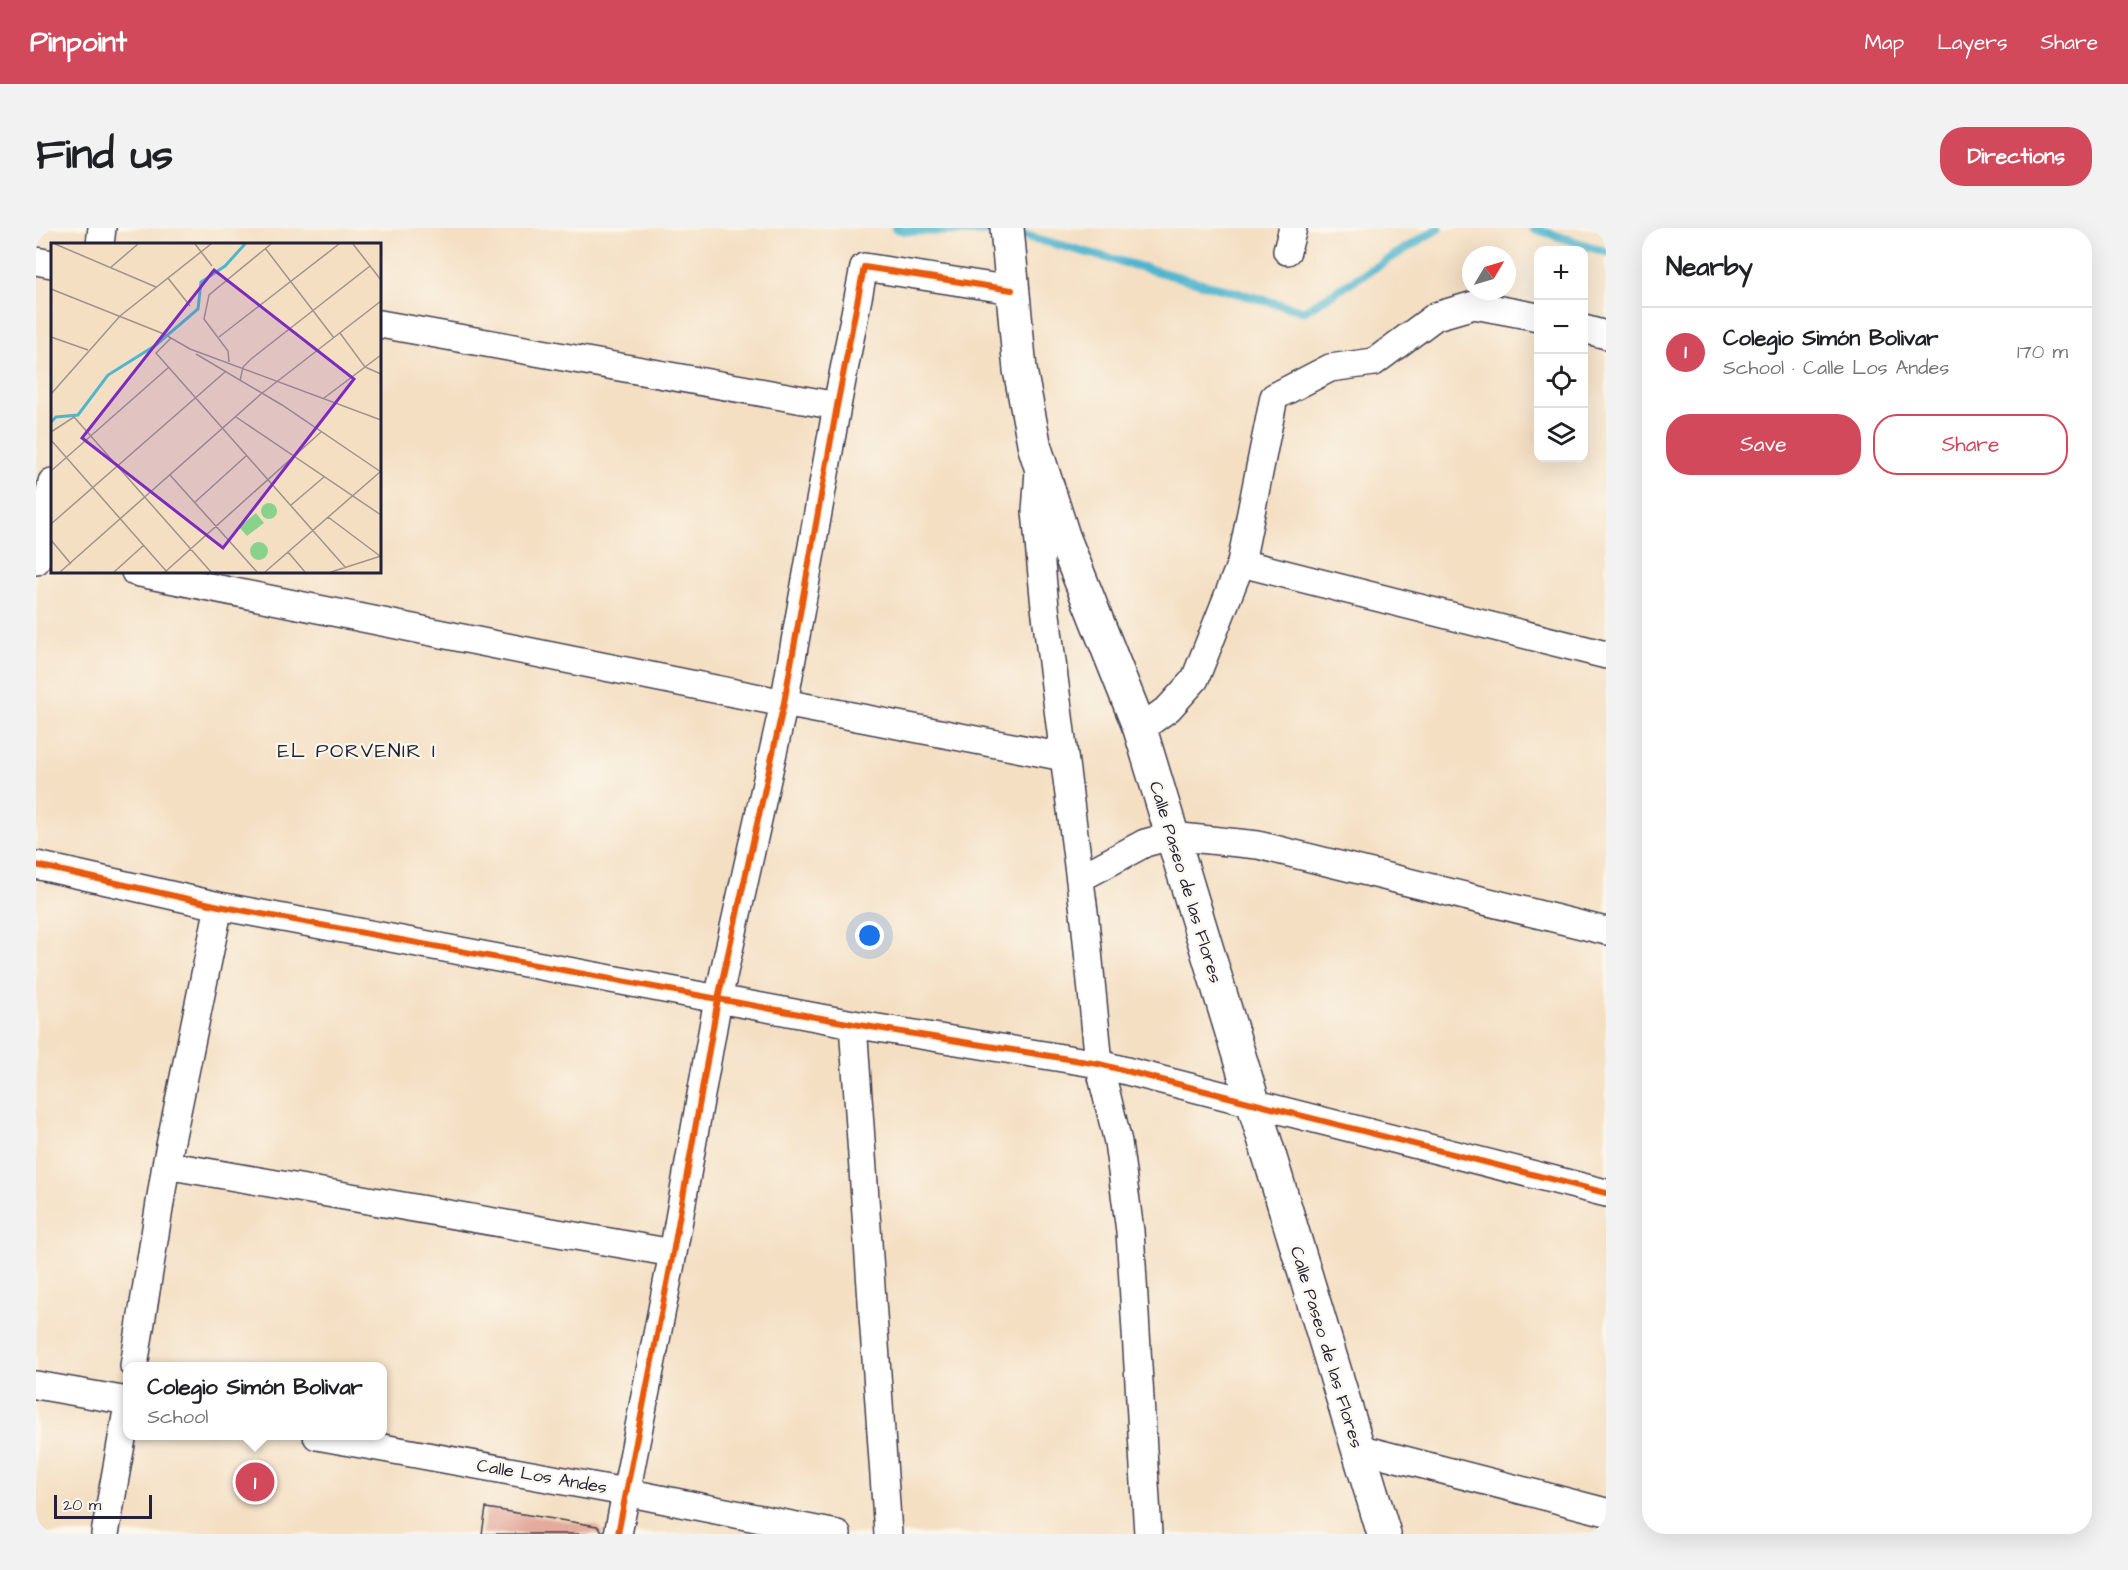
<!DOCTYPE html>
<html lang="en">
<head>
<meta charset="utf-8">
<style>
  body { margin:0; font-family:"Architects Daughter",sans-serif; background:#f2f2f2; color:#202124 }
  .controls { position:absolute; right:18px; top:18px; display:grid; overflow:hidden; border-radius:12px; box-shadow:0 6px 24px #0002 }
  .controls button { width:54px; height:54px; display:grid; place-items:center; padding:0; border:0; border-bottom:2px solid #e0e0e0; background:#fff; color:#202124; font:30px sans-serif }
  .compass { position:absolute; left:1426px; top:18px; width:54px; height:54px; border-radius:50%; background:#fff; box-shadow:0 6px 24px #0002; rotate:52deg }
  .scale { position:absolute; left:18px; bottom:15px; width:98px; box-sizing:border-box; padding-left:6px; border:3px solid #22223b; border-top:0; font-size:16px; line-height:21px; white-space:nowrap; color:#22223b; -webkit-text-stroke:4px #fbf7ec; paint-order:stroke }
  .you { position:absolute; left:834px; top:708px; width:21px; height:21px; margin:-15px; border:4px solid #fff; border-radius:50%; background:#1a73e8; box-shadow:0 0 0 9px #1a73e833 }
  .badge { display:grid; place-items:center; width:39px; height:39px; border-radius:50%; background:#d1495b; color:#fff; font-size:20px; font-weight:700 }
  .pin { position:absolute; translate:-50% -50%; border:3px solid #fff; box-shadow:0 2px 6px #0006 }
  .popup { position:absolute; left:87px; top:1134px; width:264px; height:78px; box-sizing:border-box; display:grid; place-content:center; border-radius:12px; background:#fff; filter:drop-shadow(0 2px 4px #0005); font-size:20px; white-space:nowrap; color:#757577 }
  .popup b { font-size:22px; color:#202124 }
  .popup::after { content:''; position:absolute; left:50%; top:100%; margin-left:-12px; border:12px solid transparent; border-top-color:#fff }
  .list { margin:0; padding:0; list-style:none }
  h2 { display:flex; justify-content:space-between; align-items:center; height:78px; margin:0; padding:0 24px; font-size:26px }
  h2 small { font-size:20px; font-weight:400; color:#757577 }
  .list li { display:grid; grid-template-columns:39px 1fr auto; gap:18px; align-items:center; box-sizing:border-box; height:90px; padding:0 24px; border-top:2px solid #e0e0e0 }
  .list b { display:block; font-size:22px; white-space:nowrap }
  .list p { margin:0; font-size:20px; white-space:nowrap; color:#757577 }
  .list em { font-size:20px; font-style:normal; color:#757577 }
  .actions { display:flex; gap:12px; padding:18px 24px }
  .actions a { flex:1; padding:14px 0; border:2px solid #d1495b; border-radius:24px; text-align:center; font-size:21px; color:#d1495b }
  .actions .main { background:#d1495b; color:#fff }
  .icon { flex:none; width:33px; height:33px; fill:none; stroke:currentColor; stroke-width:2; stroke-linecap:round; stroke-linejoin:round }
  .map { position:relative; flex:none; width:1570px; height:1306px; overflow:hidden; border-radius:24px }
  header { display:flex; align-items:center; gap:36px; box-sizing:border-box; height:84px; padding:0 30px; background:#d1495b; color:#fff }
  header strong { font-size:28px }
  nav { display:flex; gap:33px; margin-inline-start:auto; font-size:21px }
  .intro { display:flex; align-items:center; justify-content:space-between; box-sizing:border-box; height:144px; padding:0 36px }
  h1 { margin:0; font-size:42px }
  .button { padding:15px 27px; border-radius:24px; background:#d1495b; color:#fff; font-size:21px; font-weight:700 }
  main { display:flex; gap:36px; padding:0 36px }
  aside { flex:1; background:#fff; border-radius:24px; box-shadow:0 6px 24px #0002 }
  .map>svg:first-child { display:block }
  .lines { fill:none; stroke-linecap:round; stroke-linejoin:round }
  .stream { stroke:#50b5ce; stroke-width:9 }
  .building { fill:#e3ab9b }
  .street-casing { stroke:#423e4f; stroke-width:30 }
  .secondary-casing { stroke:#423e4f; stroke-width:36 }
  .street { stroke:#fff; stroke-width:27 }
  .secondary { stroke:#fff; stroke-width:33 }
  .cycleway-casing { stroke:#fbf7ec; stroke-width:10 }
  .cycleway { stroke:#e8590c; stroke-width:6 }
  .labels { text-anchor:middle; stroke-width:4.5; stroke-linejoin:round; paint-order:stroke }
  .street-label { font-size:18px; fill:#22223b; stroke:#fbf7ec }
  .neighbourhood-label { font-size:20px; letter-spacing:1.5px; fill:#22223b; stroke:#fbf7ec }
  .inset-river { fill:none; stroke:#50b5ce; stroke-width:3 }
  .inset-road { fill:none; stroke:#a0938d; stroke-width:1.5 }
  .view { fill:#7b2cbf; fill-opacity:0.15; stroke:#7b2cbf; stroke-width:3 }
  .inset-edge { fill:none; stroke:#22223b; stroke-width:3 }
</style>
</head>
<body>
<header>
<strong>Pinpoint</strong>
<nav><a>Map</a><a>Layers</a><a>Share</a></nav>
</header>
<div class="intro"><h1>Find us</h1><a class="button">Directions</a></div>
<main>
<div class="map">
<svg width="1570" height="1306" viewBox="0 0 1570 1306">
  <rect width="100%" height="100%" fill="#fbf7ec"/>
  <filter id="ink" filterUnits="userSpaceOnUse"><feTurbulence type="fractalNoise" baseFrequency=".0167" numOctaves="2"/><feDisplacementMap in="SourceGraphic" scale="12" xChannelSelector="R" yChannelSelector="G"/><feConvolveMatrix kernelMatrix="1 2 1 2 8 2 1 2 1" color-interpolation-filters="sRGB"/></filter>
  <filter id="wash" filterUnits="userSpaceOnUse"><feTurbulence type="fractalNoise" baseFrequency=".008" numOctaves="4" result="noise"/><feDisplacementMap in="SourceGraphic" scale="24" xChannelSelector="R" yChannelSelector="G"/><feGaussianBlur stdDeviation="1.35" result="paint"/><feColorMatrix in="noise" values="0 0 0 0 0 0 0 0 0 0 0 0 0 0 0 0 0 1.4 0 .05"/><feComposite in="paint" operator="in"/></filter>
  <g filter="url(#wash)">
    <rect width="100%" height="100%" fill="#f4dfc3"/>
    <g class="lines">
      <path class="stream" d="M860,0L869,3H965
        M1497,0L1570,24
        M979,5L1268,83L1403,0"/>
    </g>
    <g id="blocks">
      <path class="building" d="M450,1280L561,1298L569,1306H446Z"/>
    </g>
  </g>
  <g filter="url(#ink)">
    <use href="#blocks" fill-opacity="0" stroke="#423e4f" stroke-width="1.5"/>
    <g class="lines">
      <defs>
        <path id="street" d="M64,16L66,0
          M1251,23L1257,0
          M0,33L16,36
          M344,96L801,178
          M1548,101L1570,107
          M1003,243L1000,283L1009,379L1049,692L1063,836L1082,914L1094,1003L1112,1306
          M0,333L16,254
          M1205,335L1570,427
          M99,344L748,475L1028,529
          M1104,501L1133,480L1159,451L1205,335L1238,169L1294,140L1338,134L1400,88L1438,77L1502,89
          M0,637L183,678L682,771L817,796L1063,836L1570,965
          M1044,650L1109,615L1135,608L1222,617L1570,703
          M817,796L852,1306
          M130,937L637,1025
          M98,1138L130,937L183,678
          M0,1157L92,1173
          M281,1208L589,1264L801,1306
          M1322,1220L1570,1284
          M69,1306L92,1177
          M582,1306L637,1025L682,771L748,475L801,178L828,39L976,62"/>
        <path id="secondary" d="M971,0L984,142L999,220L1027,308L1104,501L1348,1306"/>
      </defs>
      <use href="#street" class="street-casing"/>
      <use href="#secondary" class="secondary-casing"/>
      <use href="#street" class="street"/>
      <use href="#secondary" class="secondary"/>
      <defs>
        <path id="cycleway" d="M0,637L183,678L682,771L817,796L1063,836L1570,965
          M582,1306L637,1025L682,771L748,475L801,178L828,39L976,62"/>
      </defs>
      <use href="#cycleway" class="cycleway-casing"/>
      <use href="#cycleway" class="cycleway"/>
    </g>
  </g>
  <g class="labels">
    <g class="street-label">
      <text transform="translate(1150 654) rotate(73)" y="6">Calle Paseo de las Flores</text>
      <text transform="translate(1291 1119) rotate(73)" y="6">Calle Paseo de las Flores</text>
      <text transform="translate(506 1248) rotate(10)" y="6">Calle Los Andes</text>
    </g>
    <g class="neighbourhood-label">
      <text x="321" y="529">EL PORVENIR I</text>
    </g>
  </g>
  <g transform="translate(15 15)">
    <rect width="330" height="330" fill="#f4dfc3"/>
    <path d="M210 268a8 8 0 1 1 16 0a8 8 0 1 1-16 0ZM205,270L213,280L196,293L188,284ZM199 308a9 9 0 1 1 18 0a9 9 0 1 1-18 0Z" fill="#89d28d"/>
    <path class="inset-river" d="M0,179L5,174L27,172L57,132L105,102L147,66L150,39L174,23L194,1"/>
    <path class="inset-road" d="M4,1L105,44M144,1L161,23M302,1L330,37M214,5L283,95M59,25L87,1M117,35L139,63M0,46L113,91L139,106L330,177M0,94L37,107M168,94L288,1M120,95L105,110L294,324M145,111L231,162L330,229M330,112L314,124L330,131M178,119L177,108L153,76L158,52L220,1M189,138L192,124L200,116L319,23M0,151L69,73L160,1M273,155L314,124L289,90M185,174L330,272M0,189L23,174L160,329M0,197L116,329M0,228L118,124M119,232L206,329M143,260L195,213M239,263L273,234M277,274L329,313M0,281L174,129M0,297L20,321M237,309L254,329M9,329L210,151L330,58M63,329L93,302M114,329L270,189M214,329L329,229M280,329L330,313"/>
    <path class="view" d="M163,27L303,136L172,305L31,195Z"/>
    <rect width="330" height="330" class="inset-edge"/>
  </g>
</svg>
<div class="controls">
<button>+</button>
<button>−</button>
<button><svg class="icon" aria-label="locate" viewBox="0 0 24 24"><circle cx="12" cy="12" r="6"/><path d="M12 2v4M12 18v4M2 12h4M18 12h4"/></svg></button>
<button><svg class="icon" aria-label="layers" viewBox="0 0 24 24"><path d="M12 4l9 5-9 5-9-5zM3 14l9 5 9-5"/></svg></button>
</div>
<svg class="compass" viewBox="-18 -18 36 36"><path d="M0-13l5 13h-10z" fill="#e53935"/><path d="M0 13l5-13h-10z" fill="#757577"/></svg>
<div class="scale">20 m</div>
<div class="you"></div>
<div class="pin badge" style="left:219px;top:1254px">1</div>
<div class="popup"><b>Colegio Simón Bolivar</b>School</div>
</div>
<aside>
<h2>Nearby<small></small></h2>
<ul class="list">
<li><span class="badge">1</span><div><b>Colegio Simón Bolivar</b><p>School · Calle Los Andes</p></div><em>170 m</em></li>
</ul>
<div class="actions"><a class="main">Save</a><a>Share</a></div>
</aside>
</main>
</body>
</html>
